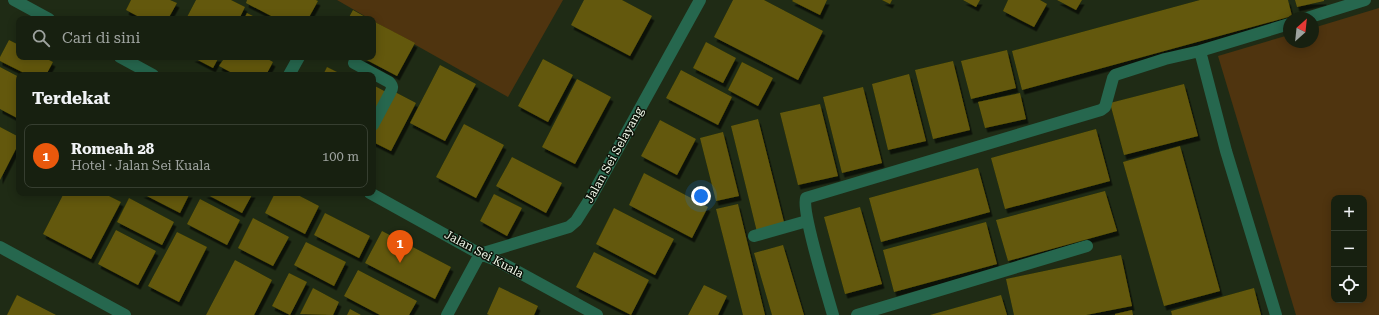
<!DOCTYPE html>
<html lang="id">
<head>
<meta charset="utf-8">
<style>
  body { margin:0; font-family:"Roboto Serif",serif; background:#202819; color:#f1f3f6 }
  .controls { position:absolute; right:12px; bottom:12px; display:grid; overflow:hidden; border-radius:8px; box-shadow:0 2px 10px #0003 }
  .controls button { width:36px; height:36px; display:grid; place-items:center; padding:0; border:0; border-bottom:1px solid #363e30; background:#172010; color:#f1f3f6; font:20px sans-serif }
  .compass { position:absolute; left:1283px; top:12px; width:36px; height:36px; border-radius:50%; background:#172010; box-shadow:0 2px 10px #0003; rotate:27deg }
  .you { position:absolute; left:701px; top:196px; width:14px; height:14px; margin:-10px; border:3px solid #fff; border-radius:50%; background:#1a73e8; box-shadow:0 0 0 6px #1a73e833 }
  .badge { display:grid; place-items:center; width:26px; height:26px; border-radius:50%; background:#ea580c; color:#fff; font-size:13px; font-weight:700 }
  .pin { position:absolute; translate:-50% -33px; filter:drop-shadow(0 1px 2px #0008) }
  .pin::after { content:''; position:absolute; top:21px; width:14px; height:12px; background:inherit; clip-path:polygon(0 0,100% 0,50% 100%) }
  .list { margin:0; padding:0; list-style:none }
  h2 { display:flex; justify-content:space-between; align-items:center; height:52px; margin:0; padding:0 16px; font-size:17px }
  h2 small { font-size:13px; font-weight:400; color:#9ea39f }
  .list li { display:grid; grid-template-columns:26px 1fr auto; gap:12px; align-items:center; box-sizing:border-box; height:64px; margin:0 8px 8px; padding:0 8px; border:1px solid #363e30; border-radius:8px }
  .list b { display:block; font-size:15px; white-space:nowrap }
  .list p { margin:0; font-size:13px; white-space:nowrap; color:#9ea39f }
  .list em { font-size:13px; font-style:normal; color:#9ea39f }
  .icon { flex:none; width:22px; height:22px; fill:none; stroke:currentColor; stroke-width:2; stroke-linecap:round; stroke-linejoin:round }
  .map { position:relative; flex:none; width:1379px; height:315px; overflow:hidden }
  .search { position:absolute; background:#172010; box-shadow:0 2px 10px #0003; left:16px; top:16px; width:360px; height:44px; display:flex; align-items:center; gap:10px; box-sizing:border-box; padding:0 14px; border-radius:8px; color:#9ea39f; font-size:15px }
  .panel { position:absolute; background:#172010; box-shadow:0 2px 10px #0003; left:16px; top:72px; width:360px; height:124px; border-radius:8px }
  .map>svg:first-child { display:block }
  .green { fill:#4f340f; fill-rule:evenodd }
  .building { fill:#635909; filter:url(#shadow) }
  .lines { fill:none; stroke-linecap:round; stroke-linejoin:round }
  .minor { stroke:#26674e; stroke-width:12 }
  .labels { text-anchor:middle; stroke-width:3; stroke-linejoin:round; paint-order:stroke }
  .street-label { font-size:12px; fill:#edf6e7; stroke:#0c1208 }
</style>
</head>
<body>
<div class="map">
<svg width="1379" height="315" viewBox="0 0 1379 315">
  <defs>
    <filter id="shadow"><feDropShadow dx="2.5" dy="4.5" stdDeviation="0" flood-color="#0009"/></filter>
  </defs>
  <rect width="100%" height="100%" fill="#1f2b15"/>
  <path class="green" d="M337,0H563L508,97L373,21V19H370Z
    M1379,8V315H1296L1218,56L1289,35V42H1313V28ZM1334,198H1364V300H1334Z"/>
  <path class="building" d="M131,0H170L177,3L168,19H143L126,10Z
    M196,0H231L245,7L239,19H186Z
    M247,0H316L318,1L308,19H277L246,3Z
    M584,0H622L652,16L630,56L571,25Z
    M733,0H764L823,31L798,80L714,37Z
    M793,0H827L820,15L792,1Z
    M882,0H892L890,4Z
    M963,0H980L976,7Z
    M1008,0H1040L1047,4L1034,27L1003,11Z
    M1057,0H1082L1076,10Z
    M1200,0H1288L1292,16L1022,90L1012,51Z
    M1295,0H1324V1L1297,7Z
    M353,10L369,19H348Z
    M247,13L259,19H244Z
    M373,21L415,43L397,76L361,57H373Z
    M9,40L19,45V57H43L53,62L46,75H28L0,61V57Z
    M706,42L736,58L723,83L693,68Z
    M1007,50L1016,88L971,99L961,61Z
    M192,57H219L213,68Z
    M225,57H264L273,62L266,75H236L219,66Z
    M543,59L573,75L548,122L518,106Z
    M953,61L970,130L933,139L915,70Z
    M742,62L773,78L758,106L728,90Z
    M440,65L476,84L445,141L410,123Z
    M0,67L19,77V119L0,109Z
    M327,67L343,75H323Z
    M681,70L732,97L718,125L666,98Z
    M909,74L926,141L888,150L872,84Z
    M577,79L611,97L575,164L542,147Z
    M1184,84L1198,136L1124,155L1110,103Z
    M373,85L386,92L373,116Z
    M863,87L882,163L842,173L823,97Z
    M395,92L416,103L391,151L373,142V135Z
    M1020,93L1026,119L985,128L978,102Z
    M820,104L838,176L798,185L780,113Z
    M758,119L785,226L757,232L731,126Z
    M660,120L696,139L677,175L641,156Z
    M464,124L504,145L476,198L436,177Z
    M0,127L19,137V143L0,180Z
    M1096,129L1110,181L1005,209L991,158Z
    M723,132L739,196L716,201L700,138Z
    M1180,146L1220,291L1164,306L1123,162Z
    M512,157L562,183L546,213L496,186Z
    M978,168L990,212L881,242L869,198Z
    M644,173L708,207L692,238L629,205Z
    M1105,191L1117,231L1008,261L996,220Z
    M64,193H103L121,202L91,259L43,234Z
    M141,193H190L180,213Z
    M204,193H253L242,213Z
    M275,193H294L319,206L305,234L265,213Z
    M494,194L522,208L507,236L480,221Z
    M129,198L174,222L162,245L117,222Z
    M200,199L240,220L227,245L187,224Z
    M738,204L765,315H743L716,209Z
    M860,207L882,284L845,294L824,217Z
    M614,208L674,239L655,275L596,244Z
    M325,213L370,236L359,258L314,235Z
    M253,218L289,237L273,266L238,248Z
    M986,222L997,264L894,292L883,250Z
    M116,230L156,251L138,285L98,264Z
    M382,231L451,267L435,299L365,263Z
    M177,232L207,247L179,302L148,286Z
    M306,242L346,262L334,286L294,265Z
    M783,245L804,315H772L754,253Z
    M594,252L649,280L631,315L576,287Z
    M1121,255L1132,306L1086,315H1014L1006,279Z
    M235,260L272,280L254,315H206Z
    M358,270L417,301L409,315H380L344,296Z
    M289,273L307,282L290,315L272,306Z
    M704,285L727,296L718,315H688Z
    M499,287L538,306L534,315H489L487,314Z
    M313,288L339,302L333,315L300,314Z
    M1254,288L1261,315H1172L1171,311Z
    M17,295L56,315H7Z
    M1001,295L1007,315H930Z
    M350,309L361,315H347Z
    M1132,310L1133,315H1115V314Z"/>
  <g class="lines">
    <path class="minor" d="M14,0L49,19
      M1307,18L1365,0
      M1200,51L1289,24
      M120,57L153,75
      M354,63L389,82C393,86 393,88 390,93L373,125
      M289,75L299,57
      M370,193L480,254L498,261L597,315
      M754,236L807,221
      M0,247L125,315
      M447,315L480,254L569,227L576,221L590,199L700,0
      M833,315C828,297 801,210 806,198L1101,110L1105,107L1113,78L1115,75L1165,59L1200,51L1226,151L1276,315
      M857,315L1087,246"/>
  </g>
  <g class="labels">
    <g class="street-label">
      <text transform="translate(614 155) rotate(-61)" y="4">Jalan Sei Selayang</text>
      <text transform="translate(484 254) rotate(28)" y="4">Jalan Sei Kuala</text>
    </g>
  </g>
</svg>
<div class="controls">
<button>+</button>
<button>−</button>
<button><svg class="icon" aria-label="locate" viewBox="0 0 24 24"><circle cx="12" cy="12" r="6"/><path d="M12 2v4M12 18v4M2 12h4M18 12h4"/></svg></button>
</div>
<svg class="compass" viewBox="-18 -18 36 36"><path d="M0-13l5 13h-10z" fill="#e53935"/><path d="M0 13l5-13h-10z" fill="#9ea39f"/></svg>
<div class="you"></div>
<div class="pin badge" style="left:400px;top:263px">1</div>
<div class="search"><svg class="icon" aria-label="search" viewBox="0 0 24 24"><circle cx="10" cy="10" r="6"/><path d="M15 15l6 6"/></svg>Cari di sini</div>
<section class="panel">
<h2>Terdekat<small></small></h2>
<ul class="list">
<li><span class="badge">1</span><div><b>Romeah 28</b><p>Hotel · Jalan Sei Kuala</p></div><em>100 m</em></li>
</ul>
</section>
</div>
</body>
</html>
